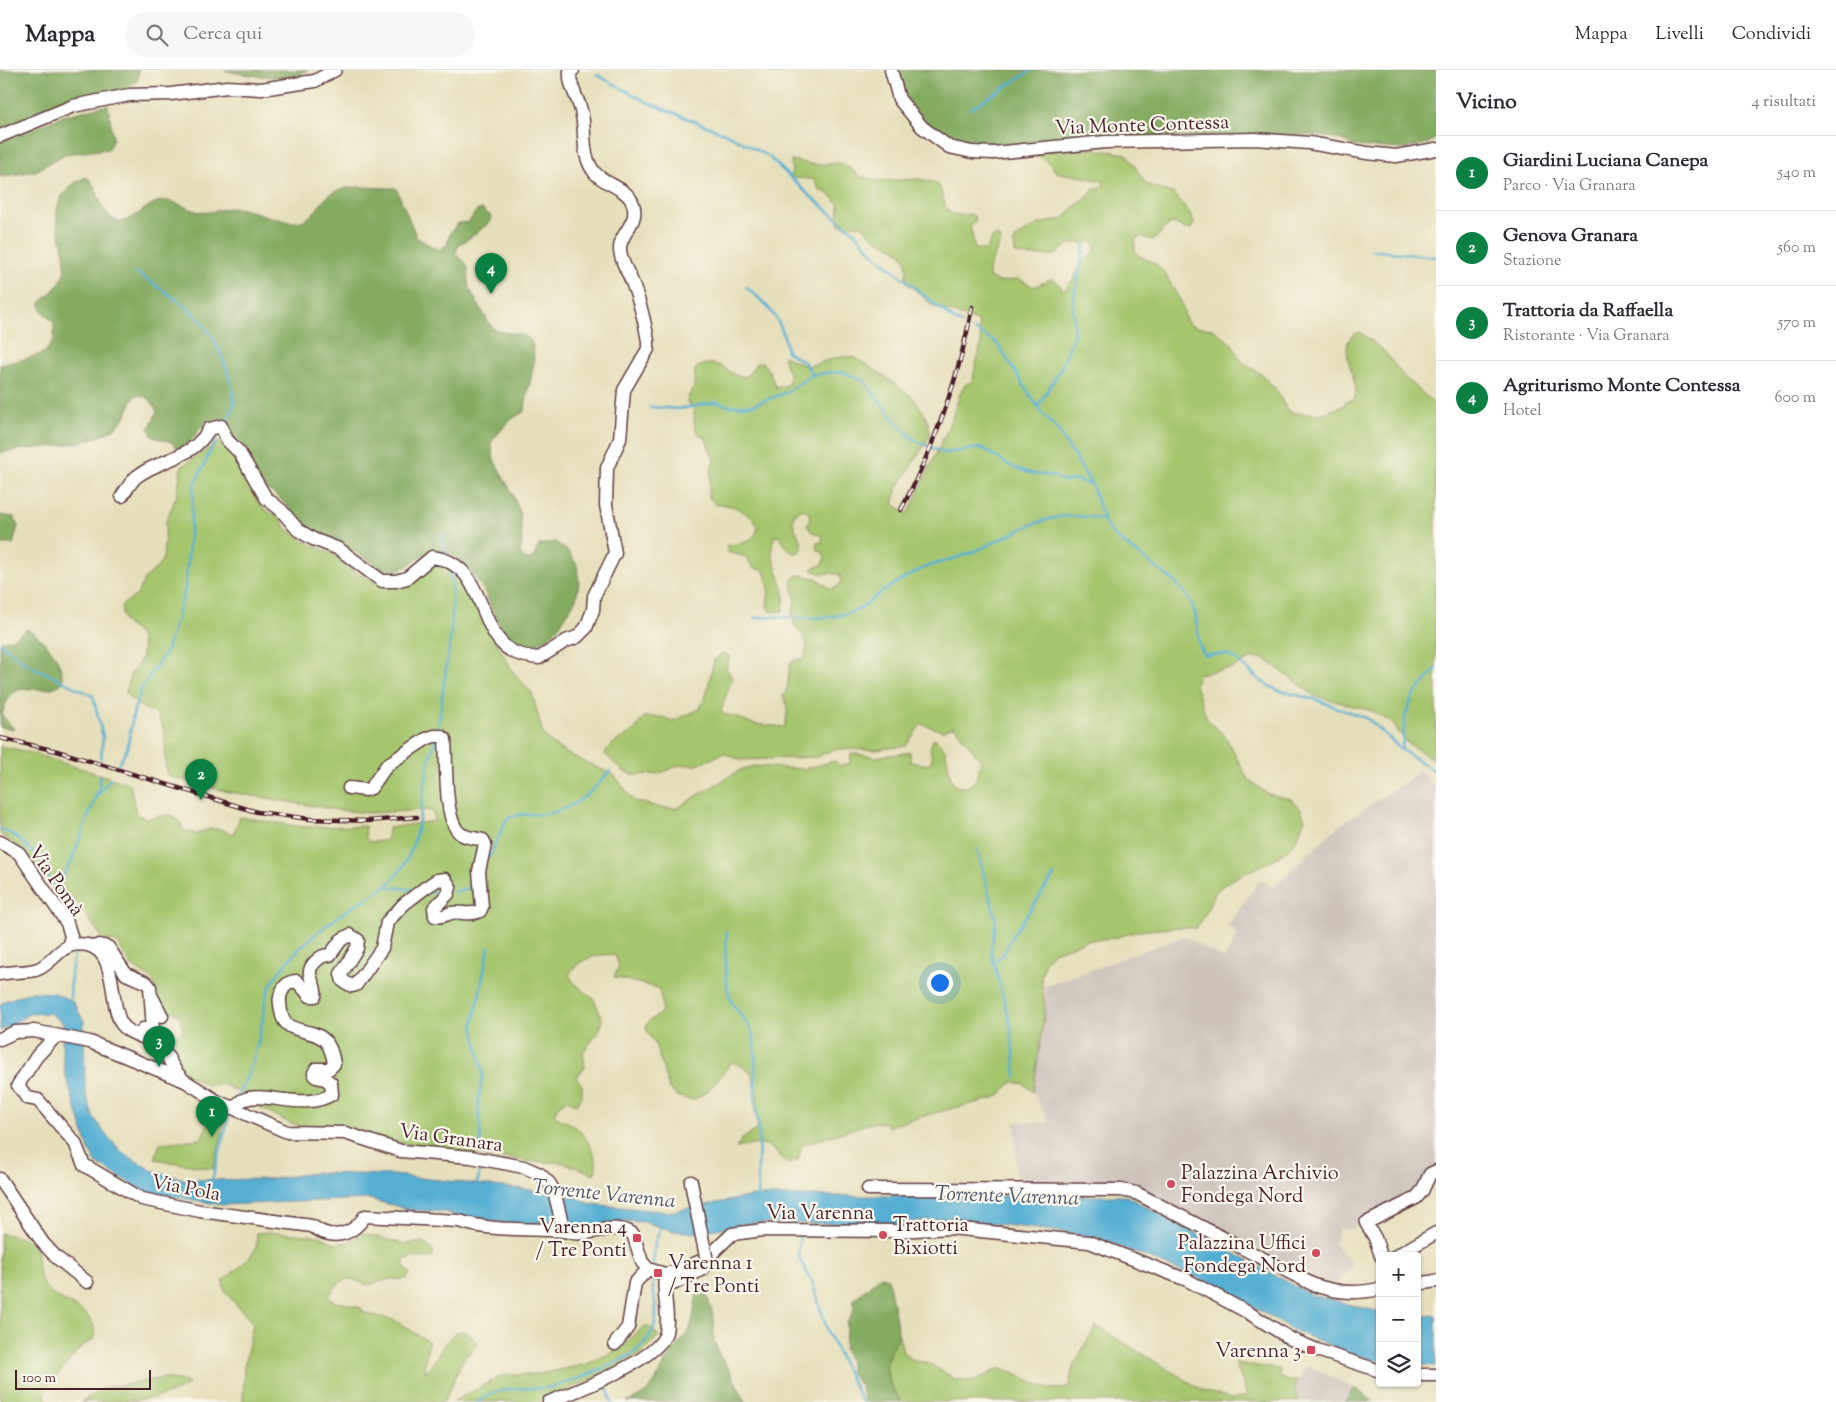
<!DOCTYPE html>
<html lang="it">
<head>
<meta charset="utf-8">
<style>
  body { margin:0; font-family:"Sorts Mill Goudy",serif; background:#f7f7f7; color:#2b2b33 }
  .controls { position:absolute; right:15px; bottom:15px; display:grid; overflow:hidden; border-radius:5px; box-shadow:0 1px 4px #0004 }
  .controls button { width:45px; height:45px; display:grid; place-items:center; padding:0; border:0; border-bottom:1px solid #e1e1e2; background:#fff; color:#2b2b33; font:25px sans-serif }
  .scale { position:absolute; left:15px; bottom:12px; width:136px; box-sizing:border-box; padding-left:5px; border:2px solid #4a1f2b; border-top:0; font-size:14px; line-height:18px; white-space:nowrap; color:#4a1f2b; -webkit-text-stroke:4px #fbf7ec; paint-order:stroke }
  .you { position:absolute; left:939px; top:912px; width:18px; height:18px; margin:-12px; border:4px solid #fff; border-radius:50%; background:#1a73e8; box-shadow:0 0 0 8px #1a73e833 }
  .badge { display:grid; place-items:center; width:32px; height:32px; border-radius:50%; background:#0b8043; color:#fff; font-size:16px; font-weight:700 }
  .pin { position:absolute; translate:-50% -41px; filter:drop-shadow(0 1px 2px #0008) }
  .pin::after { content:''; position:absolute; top:26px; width:18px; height:15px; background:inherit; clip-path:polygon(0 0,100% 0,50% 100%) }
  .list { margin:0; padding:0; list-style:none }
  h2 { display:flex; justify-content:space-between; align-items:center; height:65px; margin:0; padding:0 20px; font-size:21px }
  h2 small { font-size:16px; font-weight:400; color:#7c7c81 }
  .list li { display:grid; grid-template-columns:32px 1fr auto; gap:15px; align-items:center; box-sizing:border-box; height:75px; padding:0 20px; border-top:1px solid #e1e1e2 }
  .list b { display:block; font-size:19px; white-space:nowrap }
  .list p { margin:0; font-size:16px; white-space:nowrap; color:#7c7c81 }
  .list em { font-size:16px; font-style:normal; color:#7c7c81 }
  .icon { flex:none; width:28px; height:28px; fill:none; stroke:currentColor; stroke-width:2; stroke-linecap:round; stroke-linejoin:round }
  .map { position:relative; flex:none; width:1436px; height:1332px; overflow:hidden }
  header { display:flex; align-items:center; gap:30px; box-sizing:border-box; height:70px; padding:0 25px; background:#fff; border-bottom:1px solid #e1e1e2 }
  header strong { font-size:24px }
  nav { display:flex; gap:28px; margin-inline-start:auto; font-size:18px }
  .search { width:350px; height:45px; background:#f7f7f7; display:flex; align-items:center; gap:12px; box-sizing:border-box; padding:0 18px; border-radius:28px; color:#7c7c81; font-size:19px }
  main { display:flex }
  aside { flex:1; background:#fff }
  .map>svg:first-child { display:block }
  .industrial { fill:#ccc2b9 }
  .green { fill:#a6c66e; stroke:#78724c }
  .forest { fill:#84ab61; stroke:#676546 }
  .water { fill:#55afd3; stroke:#50677f }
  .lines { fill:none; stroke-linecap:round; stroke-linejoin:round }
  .stream { stroke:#55afd3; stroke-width:2.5 }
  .minor-casing { stroke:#613c41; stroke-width:15 }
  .minor { stroke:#fff; stroke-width:12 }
  .rail-casing { stroke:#4a1f2b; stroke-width:4.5 }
  .rail { stroke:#fbf7ec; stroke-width:2.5; stroke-dasharray:8; stroke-linecap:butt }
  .minor-bridge-casing { stroke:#613c41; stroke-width:15; stroke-linecap:butt }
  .minor-bridge { stroke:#fff; stroke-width:12 }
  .poi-dot { fill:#d1495b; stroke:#fbf7ec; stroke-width:2 }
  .labels { text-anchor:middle; stroke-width:4.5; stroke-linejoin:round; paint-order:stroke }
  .street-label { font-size:20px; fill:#4a1f2b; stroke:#fbf7ec }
  .poi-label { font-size:20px; fill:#4a1f2b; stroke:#fbf7ec; text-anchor:start }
  .water-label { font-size:21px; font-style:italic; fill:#4e596e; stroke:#fbf7ec }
</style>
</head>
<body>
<header>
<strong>Mappa</strong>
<div class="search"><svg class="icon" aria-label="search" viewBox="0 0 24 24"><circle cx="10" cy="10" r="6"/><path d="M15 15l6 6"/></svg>Cerca qui</div>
<nav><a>Mappa</a><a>Livelli</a><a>Condividi</a></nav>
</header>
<main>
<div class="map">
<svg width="1436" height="1332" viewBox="0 0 1436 1332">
  <rect width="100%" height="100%" fill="#fbf7ec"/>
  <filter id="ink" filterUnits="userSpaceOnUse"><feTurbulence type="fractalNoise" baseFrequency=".02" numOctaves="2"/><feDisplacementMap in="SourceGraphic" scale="10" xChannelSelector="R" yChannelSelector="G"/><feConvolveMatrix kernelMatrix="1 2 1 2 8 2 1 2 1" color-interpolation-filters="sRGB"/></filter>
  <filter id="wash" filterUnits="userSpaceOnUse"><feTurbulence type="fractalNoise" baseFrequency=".0096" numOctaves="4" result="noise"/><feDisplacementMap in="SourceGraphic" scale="20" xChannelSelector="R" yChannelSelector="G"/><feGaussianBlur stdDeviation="1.12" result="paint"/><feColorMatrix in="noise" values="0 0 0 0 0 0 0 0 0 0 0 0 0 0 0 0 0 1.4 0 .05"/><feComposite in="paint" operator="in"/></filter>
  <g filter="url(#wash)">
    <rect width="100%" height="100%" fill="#e6dfbb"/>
    <path class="industrial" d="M1419,700L1436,718V1100L1420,1121L1352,1159L1339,1158L1334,1174L1354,1195L1343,1206L1339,1213L1330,1214L1139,1118L1019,1115V1107L1016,1106L1015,1052L1050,1053L1033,1022L1045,939L1044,917L1184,866L1224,889L1238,864L1228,855L1261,809L1273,818L1338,756L1408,710Z
      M1307,1295L1355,1318L1345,1332H1299L1294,1318Z"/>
    <path class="green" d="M1095,79L1127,84L1146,114L1174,124L1189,142L1194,153L1191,159H1185L1174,153C1164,155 1161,166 1152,170L1140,166L1135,170V181L1139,186L1155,193L1164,202L1181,232L1186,250L1189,254L1195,257L1213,259L1232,274L1242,292L1263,305L1270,315L1275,318L1287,340L1291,343L1321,344L1343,336L1346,331H1353C1354,328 1356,326 1356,323C1357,307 1333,270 1360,262L1383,280L1405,308L1436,335V691L1406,672L1391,652L1372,641L1315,626L1265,589L1253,588L1232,598L1198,604L1195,615L1207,649L1225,666L1248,709L1268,724L1291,729L1300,738L1305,749C1301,757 1299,767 1293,774C1277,794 1241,801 1221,817C1208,827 1209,846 1195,858L1180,857L1138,861L1114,868L1089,870L1054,882L1045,891L1041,908L1045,939L1033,1022L1024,1014L1012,1012L1000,1025L992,1029L934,1043L888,1057L886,1053L874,1052L802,1075L798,1090L788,1094C763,1070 768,1072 736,1078L742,1069L758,1059L755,1040L758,1027L752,1004L745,997L732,992L707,1022L693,1030L677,1026L669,1019L656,976L646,959C646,947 662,948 662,938C663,932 660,924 658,918L614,907L619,896L615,885C598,883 577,889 569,905L574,913L594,929L603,951L598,963L583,982L585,997L576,1007L582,1015V1025L577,1034L566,1030L559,1035L554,1044C559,1051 567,1050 574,1056C586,1065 602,1090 594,1104L564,1093L526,1091L421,1077L388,1070L351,1058L306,1057L290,1053L251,1033L241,1023L221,1014L208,1015L190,1007L177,996L168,970L183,961L180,945L163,938L152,909L132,896L117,872L104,870L73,828L62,827L20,778L0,764V676L25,681L130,714L136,744L147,749L169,744L180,752L183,760L196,764L209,759H219L233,764L240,747L304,757L366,756L365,767L370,772L384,771L388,766V758L434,751L433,742L429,740L370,743L338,740L229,722L168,706C163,693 167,677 164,663C163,656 160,650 157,644C145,639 134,635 126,623C127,618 128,609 131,604C139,592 144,590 142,573C139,553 119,563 122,535L137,525L145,508L158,497L163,488L166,451L177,425L181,397L217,373L223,372L236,384L253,425L264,439L280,448L286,458L302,470L336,486L350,499L368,509L384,515L407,513L435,494L447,493L464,513L513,602L532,623L543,664L552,674L568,684L614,705L634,731L662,738H677L740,700L753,696L804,699L835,691L839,696L850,693L851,683L876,687L910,682V692L929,695L932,689L930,678L934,668C954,680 943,703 957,717H968L976,709L981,691L954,656L943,661L921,654L906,676L875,680L834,679L817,687L740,690L724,683L697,695H680L658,704L634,705L623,701L605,684C610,672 624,668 634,660C638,657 640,651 644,647H662L673,651L700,639L707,622L714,590L719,585L725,583L730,587L726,598L732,608L721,641L724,645H730L754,654L785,657C787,646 789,636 783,626C791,616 786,602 792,591L804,588C813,563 796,567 792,547C791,542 795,536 795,531C795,523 791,516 793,508L798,505L816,508L831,519L837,517L841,512L840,505C830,501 821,507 812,499L823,494L825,487L822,482L817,479L816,473L822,472V466L811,461L807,455L810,450L809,444L804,439L794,444C789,459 803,465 802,479L798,483C787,483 785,476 781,467L775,466C765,484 783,507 784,525C785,530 783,536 783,541L771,542L767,537L769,518L764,500L753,498L746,487L728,482L726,476C740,472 754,475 758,457C749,442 733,433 716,435L708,426C711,413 709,402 714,390L705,367C689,362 697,348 693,336L687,333L688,327L694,318L695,299C727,278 737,330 756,293L762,292L769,301L776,318L787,315C794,303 783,298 784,286L805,296C821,295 834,285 851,287C859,288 905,320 913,328C921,336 931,354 930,366L898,417L893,434L908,444L948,358L962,319L966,314L972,312L981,274L978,251L933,236L905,211C912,182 896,180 876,169C870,166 866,159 862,155L843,156L838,153L839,134L830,125L819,119L813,109L790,108L792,102L791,90L815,95L839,93L850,98L859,106L877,111L919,109L937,113C948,131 940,150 970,144L975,147V153L970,155L975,179L986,180L991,169L996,165L1001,169C998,183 987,193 989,207L999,212L1018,209L1034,217L1051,209L1057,212L1064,221L1072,211L1081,194L1095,182L1096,176L1092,172L1069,174L1055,185C1045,185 1023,188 1015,183L1014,171L1018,166L1039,154L1063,149L1075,136L1086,129L1092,120L1104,117L1103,111L1056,102C1050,94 1044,86 1033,86L1031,82Z
      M214,1039L224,1041L222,1064L213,1099L155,1089L160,1073L201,1069Z
      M267,1162L320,1166L336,1174L349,1172L362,1163L404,1174L423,1172L433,1181V1187C423,1190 418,1185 405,1189L403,1195L410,1204L407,1209H390L368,1215L351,1209H345L336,1216L328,1227L334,1232L344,1233L361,1238L364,1243L394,1250L429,1272L424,1296L425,1302C441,1288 456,1237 477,1274L462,1292L444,1332H243L244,1297L253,1254L224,1220L223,1211C236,1198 263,1184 256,1163Z
      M0,1163C10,1166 26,1166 33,1174C42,1183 31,1206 51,1223C67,1235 102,1243 93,1270L82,1276L46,1318L45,1325L47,1332H0Z
      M647,1255L659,1266L642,1283L601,1305L538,1332H452L503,1305L540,1304L587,1294L620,1279L642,1258Z
      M1096,1256L1204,1321L1231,1329L1247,1326L1235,1291L1241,1294L1280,1299L1279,1306L1288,1311H1297L1294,1318L1299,1332H901C884,1306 880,1293 899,1266L903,1282L911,1289L930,1294L955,1309L974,1311L1000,1298C1021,1301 1047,1328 1069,1316L1073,1296Z
      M164,1308L184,1311L188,1314C169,1332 110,1332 81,1332L103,1318Z"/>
    <path class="forest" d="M0,0H139L137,11L123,20L74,32L0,59Z
      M223,0H308C290,13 245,5 223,0Z
      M896,0H1436V68L1428,73L1403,79L1354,76C1334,62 1289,65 1265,65C1200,66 1136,65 1072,69C1036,71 981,87 948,72C924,60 902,25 896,0Z
      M108,35L113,68L109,79L65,84L36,101L0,107V71L15,67L63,46Z
      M87,107C100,117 98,142 115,150C131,157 146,132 162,131C177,130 186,140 201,142C212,144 224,137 235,138C251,139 285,154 298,152C314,149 319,132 332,123C349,113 377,119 396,118L417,168L438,180L447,175L450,163L458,153L469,152L476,141L482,139L491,146V151C480,160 472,168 459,174L455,185C473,194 466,202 469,217C469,219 490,255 492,257C502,268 530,257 533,277C537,299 526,319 525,341L510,350L491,372L494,390L511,421L520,442L522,471L520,482L523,488L529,490L534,486L539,475L555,472L568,481L577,495L579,512L576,529L559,557L547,569L532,576L516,575L504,564L483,519L464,493L450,484L434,479L401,499L384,500L342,474L312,460L277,426L261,415L248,388L219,349L206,351L189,373L178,378L171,372L153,367L149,359L157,342C152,330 148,326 136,325C129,333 128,344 122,351C98,380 33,375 0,383V295C3,295 41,285 43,283C48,280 51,274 54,270V253L42,241L40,233C48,225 61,215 64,203C70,174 44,150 65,122C71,115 78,110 87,107Z
      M0,445L14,447L18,456L13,474H0Z
      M27,559C45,569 65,592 62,613C38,631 14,600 2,645L14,659L0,657V572L12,569Z
      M881,1206L888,1208L899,1266C880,1293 884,1306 901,1332H862L864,1330L860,1315L850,1303V1292L844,1279L847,1253L854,1240V1229Z
      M704,1216L714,1248V1270L720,1287L727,1296L746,1332H627C656,1323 656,1305 671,1283C678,1273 687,1267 691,1255C695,1242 695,1230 698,1217Z
      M1355,1318L1374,1332H1345Z"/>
    <path class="water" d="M31,922L55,923L73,932L84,951L85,1021L93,1046L105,1064L123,1083L151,1100L187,1110L269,1109L315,1103L393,1105L540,1121L577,1128L591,1134L669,1142L754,1126H1126L1312,1225L1380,1242V1292L1341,1280L1291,1259L1266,1244L1200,1209L1099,1168L1063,1162L947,1148L892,1154L748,1153L696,1163L674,1161L644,1152L626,1151L589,1156L552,1149L527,1155L462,1148L446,1142L411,1140L369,1129L222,1135L144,1121L96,1093L89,1080L65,1004L62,979L63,953L50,943L29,944L0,961V935L5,931Z
      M1436,1245V1296L1417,1295V1246Z"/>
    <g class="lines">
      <path class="stream" d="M597,5L649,33L729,65L768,86L809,125L855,163L874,184L953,249L963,254
        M970,39L1032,0
        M1371,180L1436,187
        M136,202C158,217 183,232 201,251C216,267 234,311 234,333C234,340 229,348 225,354
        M746,217C769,235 784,252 787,282L804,292L813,305
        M974,260L996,272L1041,342L1057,359L1092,415L1104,452L1114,466L1175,512L1190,530L1195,542L1200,577L1205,585L1226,584L1237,590L1262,612L1277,620L1317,630L1368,649L1402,680L1436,702
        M1039,335L1062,296L1074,264L1073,231L1085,174
        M650,337L679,339L717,332L729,336L753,335L787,322L810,306L825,303L843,302L864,311L899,356L916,371L944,383L982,378L1012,397L1033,404L1053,406L1063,411L1077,410L1092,415
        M443,465L446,486
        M755,548C790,544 824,554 857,540C864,537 870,530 876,526C890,516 906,507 922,499C938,492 956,489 973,482C1020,462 1047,437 1102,449
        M0,573L25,593L93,626L103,667L101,689
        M437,662C440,647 441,633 443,619C449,578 457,538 449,496
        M1402,679L1405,647L1413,626L1436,599
        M118,695L127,679L134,640L142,617L167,580L185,520L194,416L219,363
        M95,729L111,708
        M0,759C35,769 48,810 65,839
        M977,779L996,850L991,882L1010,953L1016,1006
        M487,787L490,786L506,750C521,740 535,747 551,743C577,737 594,720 610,701
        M385,816L414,820
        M55,822L71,792L99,718L100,706
        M427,822L444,823
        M454,822L472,817L474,809
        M727,862C725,880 724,917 732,933C738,944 749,952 753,965C757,985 755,1006 755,1026C755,1040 760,1054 759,1068C759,1089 756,1108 759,1129
        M994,891L1002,886L1015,862L1054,805
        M70,933L71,902L75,879
        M235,1029C247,1014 258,977 261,958C265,941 263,927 273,911C291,882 321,858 349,839C364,829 381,822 393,809C421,782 421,727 429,691C430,684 434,677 435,669
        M482,1084L478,1032L483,1003L473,956L489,877
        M211,1114L227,1054L228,1040
        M477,1116L481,1092
        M800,1165L798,1186L813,1214L828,1263L862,1332
        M653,1195L655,1172L662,1155
        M605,1312L612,1332
        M478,1332C504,1313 519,1320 547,1318C563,1316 624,1291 636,1281C644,1274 653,1263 655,1253C659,1238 651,1219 652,1203"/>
    </g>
  </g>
  <g filter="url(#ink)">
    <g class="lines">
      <defs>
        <path id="minor" d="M891,0L899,29L922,57L949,77L972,82L993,83L1106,72L1255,69L1309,73L1367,83L1396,86L1436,79
          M0,66L73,36L129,25L171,24L227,17L261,19L315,11L335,0
          M122,426C126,420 131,412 136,407C161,388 193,389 209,359L221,356L227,370L239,382L266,428L281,440L298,460L313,469L339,479L382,511H396L407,508L432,487C486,493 476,559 510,580C517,585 530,587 539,588L566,571L577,567L586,558L593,540L594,526L615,483L606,435L607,398L620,369L624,320L648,279V271C645,252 639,230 632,212C628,201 621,193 620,180C619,164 637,155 634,138C631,118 606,116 595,103C581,86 586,65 582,45C580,30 568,16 570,1L573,0
          M0,772L19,783L67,853L71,866L68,877
          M94,878L99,875L108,877L126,904L147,913L150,917L153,959H143
          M0,904C12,901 28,903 38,899C51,894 59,878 72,875C121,867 107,929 121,953C129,966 149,967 160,976C169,984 170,997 181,1007
          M152,927L162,946
          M56,966L37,986L18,1015L27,1028L38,1030L75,1073L84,1095L142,1129L200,1141L312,1156C332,1171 352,1166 365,1146L459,1151C493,1162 529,1158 564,1161
          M0,969L15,962L34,961L90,972L185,1011L217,1031L287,1062L345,1063L401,1081L471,1087L524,1097L540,1104L549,1113L554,1121L564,1161C587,1170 611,1150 633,1164L642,1192L648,1199
          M235,1038C237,1035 239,1031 243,1030C264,1020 305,1042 332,1024L331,1013L325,1009L316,1007L314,1003L316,999H329L334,994C333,987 331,978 326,972C314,956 284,967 281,941C280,934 278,928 282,921C285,915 290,911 297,911L310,926H315C318,914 302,905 315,892C320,887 323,885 330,885L341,870L350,865L358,870L357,878L341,904L343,911L352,916L356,915L382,878L387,852L404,834L425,818L437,810L445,809L450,817L448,824L434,838L435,846C441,848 445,845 451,843C461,841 471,846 480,841L482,837L479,801L485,774L483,770C476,768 467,768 461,764C443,752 447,690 445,669L441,666H434L426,669L387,695L371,718L366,720L349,718
          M0,1109L43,1173L56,1187L87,1212
          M691,1112L694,1128
          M868,1119L1121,1120L1136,1123L1314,1215C1339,1223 1354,1224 1380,1219
          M1381,1186L1375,1168L1366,1153L1416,1128L1422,1121L1430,1104L1436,1101
          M1396,1186L1436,1163
          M648,1199L665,1204L674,1202L706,1189L732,1164L763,1160L897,1161L951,1158L1089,1172L1187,1210L1249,1243L1291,1269L1317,1280L1380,1301
          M683,1206L672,1212L673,1214L703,1199L707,1191
          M1417,1214L1436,1211
          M615,1274L628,1257L635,1213L648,1199
          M1417,1305H1436
          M549,1332C574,1322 661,1289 666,1262C670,1244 662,1223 665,1204"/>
      </defs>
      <use href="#minor" class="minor-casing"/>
      <use href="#minor" class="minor"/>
      <defs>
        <path id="rail" d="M901,440C935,375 959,309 972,237
          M0,668L57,681L257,742L310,749L368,751L417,747"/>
      </defs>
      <use href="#rail" class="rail-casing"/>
      <use href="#rail" class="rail"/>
      <defs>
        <path id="minor-bridge" d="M694,1128L707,1191"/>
      </defs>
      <use href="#minor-bridge" class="minor-bridge-casing"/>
      <use href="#minor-bridge" class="minor-bridge"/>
    </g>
  </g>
  <g class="poi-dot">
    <circle cx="1171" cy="1114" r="5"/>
    <circle cx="883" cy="1165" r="5"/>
    <rect x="632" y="1163" width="10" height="10" rx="2.5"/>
    <circle cx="1316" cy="1183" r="5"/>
    <rect x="653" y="1198" width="10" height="10" rx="2.5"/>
    <rect x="1306" y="1275" width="10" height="10" rx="2.5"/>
  </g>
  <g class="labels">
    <g class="street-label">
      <text transform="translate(1142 54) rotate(-2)" y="7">Via Monte Contessa</text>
      <text transform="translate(57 810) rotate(55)" y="7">Via Pomà</text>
      <text transform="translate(451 1067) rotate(8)" y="7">Via Granara</text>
      <text transform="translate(186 1117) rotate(11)" y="7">Via Pola</text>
      <text x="820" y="1149">Via Varenna</text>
    </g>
    <g class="poi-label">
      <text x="1181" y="1109">Palazzina Archivio<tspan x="1181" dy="23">Fondega Nord</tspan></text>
      <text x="893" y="1161">Trattoria<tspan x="893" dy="23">Bixiotti</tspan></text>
      <text x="627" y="1163" text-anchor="end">Varenna 4<tspan x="627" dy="23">/ Tre Ponti</tspan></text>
      <text x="1306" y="1179" text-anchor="end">Palazzina Uffici<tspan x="1306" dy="23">Fondega Nord</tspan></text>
      <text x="668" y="1199">Varenna 1<tspan x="668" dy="23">/ Tre Ponti</tspan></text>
      <text x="1301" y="1287" text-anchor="end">Varenna 3</text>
    </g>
    <g class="water-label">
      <text transform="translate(604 1123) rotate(6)" y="7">Torrente Varenna</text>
      <text transform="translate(1007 1125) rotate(2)" y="7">Torrente Varenna</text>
    </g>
  </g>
</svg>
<div class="controls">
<button>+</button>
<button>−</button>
<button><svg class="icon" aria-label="layers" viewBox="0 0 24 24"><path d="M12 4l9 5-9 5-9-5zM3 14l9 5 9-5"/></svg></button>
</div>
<div class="scale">100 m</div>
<div class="you"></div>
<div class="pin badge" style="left:212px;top:1067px">1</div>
<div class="pin badge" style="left:201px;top:730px">2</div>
<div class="pin badge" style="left:159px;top:997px">3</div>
<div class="pin badge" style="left:491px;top:224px">4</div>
</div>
<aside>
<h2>Vicino<small>4 risultati</small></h2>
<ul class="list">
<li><span class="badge">1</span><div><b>Giardini Luciana Canepa</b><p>Parco · Via Granara</p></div><em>540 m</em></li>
<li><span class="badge">2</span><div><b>Genova Granara</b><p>Stazione</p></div><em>560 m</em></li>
<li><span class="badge">3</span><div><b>Trattoria da Raffaella</b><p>Ristorante · Via Granara</p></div><em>570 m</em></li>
<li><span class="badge">4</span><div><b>Agriturismo Monte Contessa</b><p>Hotel</p></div><em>600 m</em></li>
</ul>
</aside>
</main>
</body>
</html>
